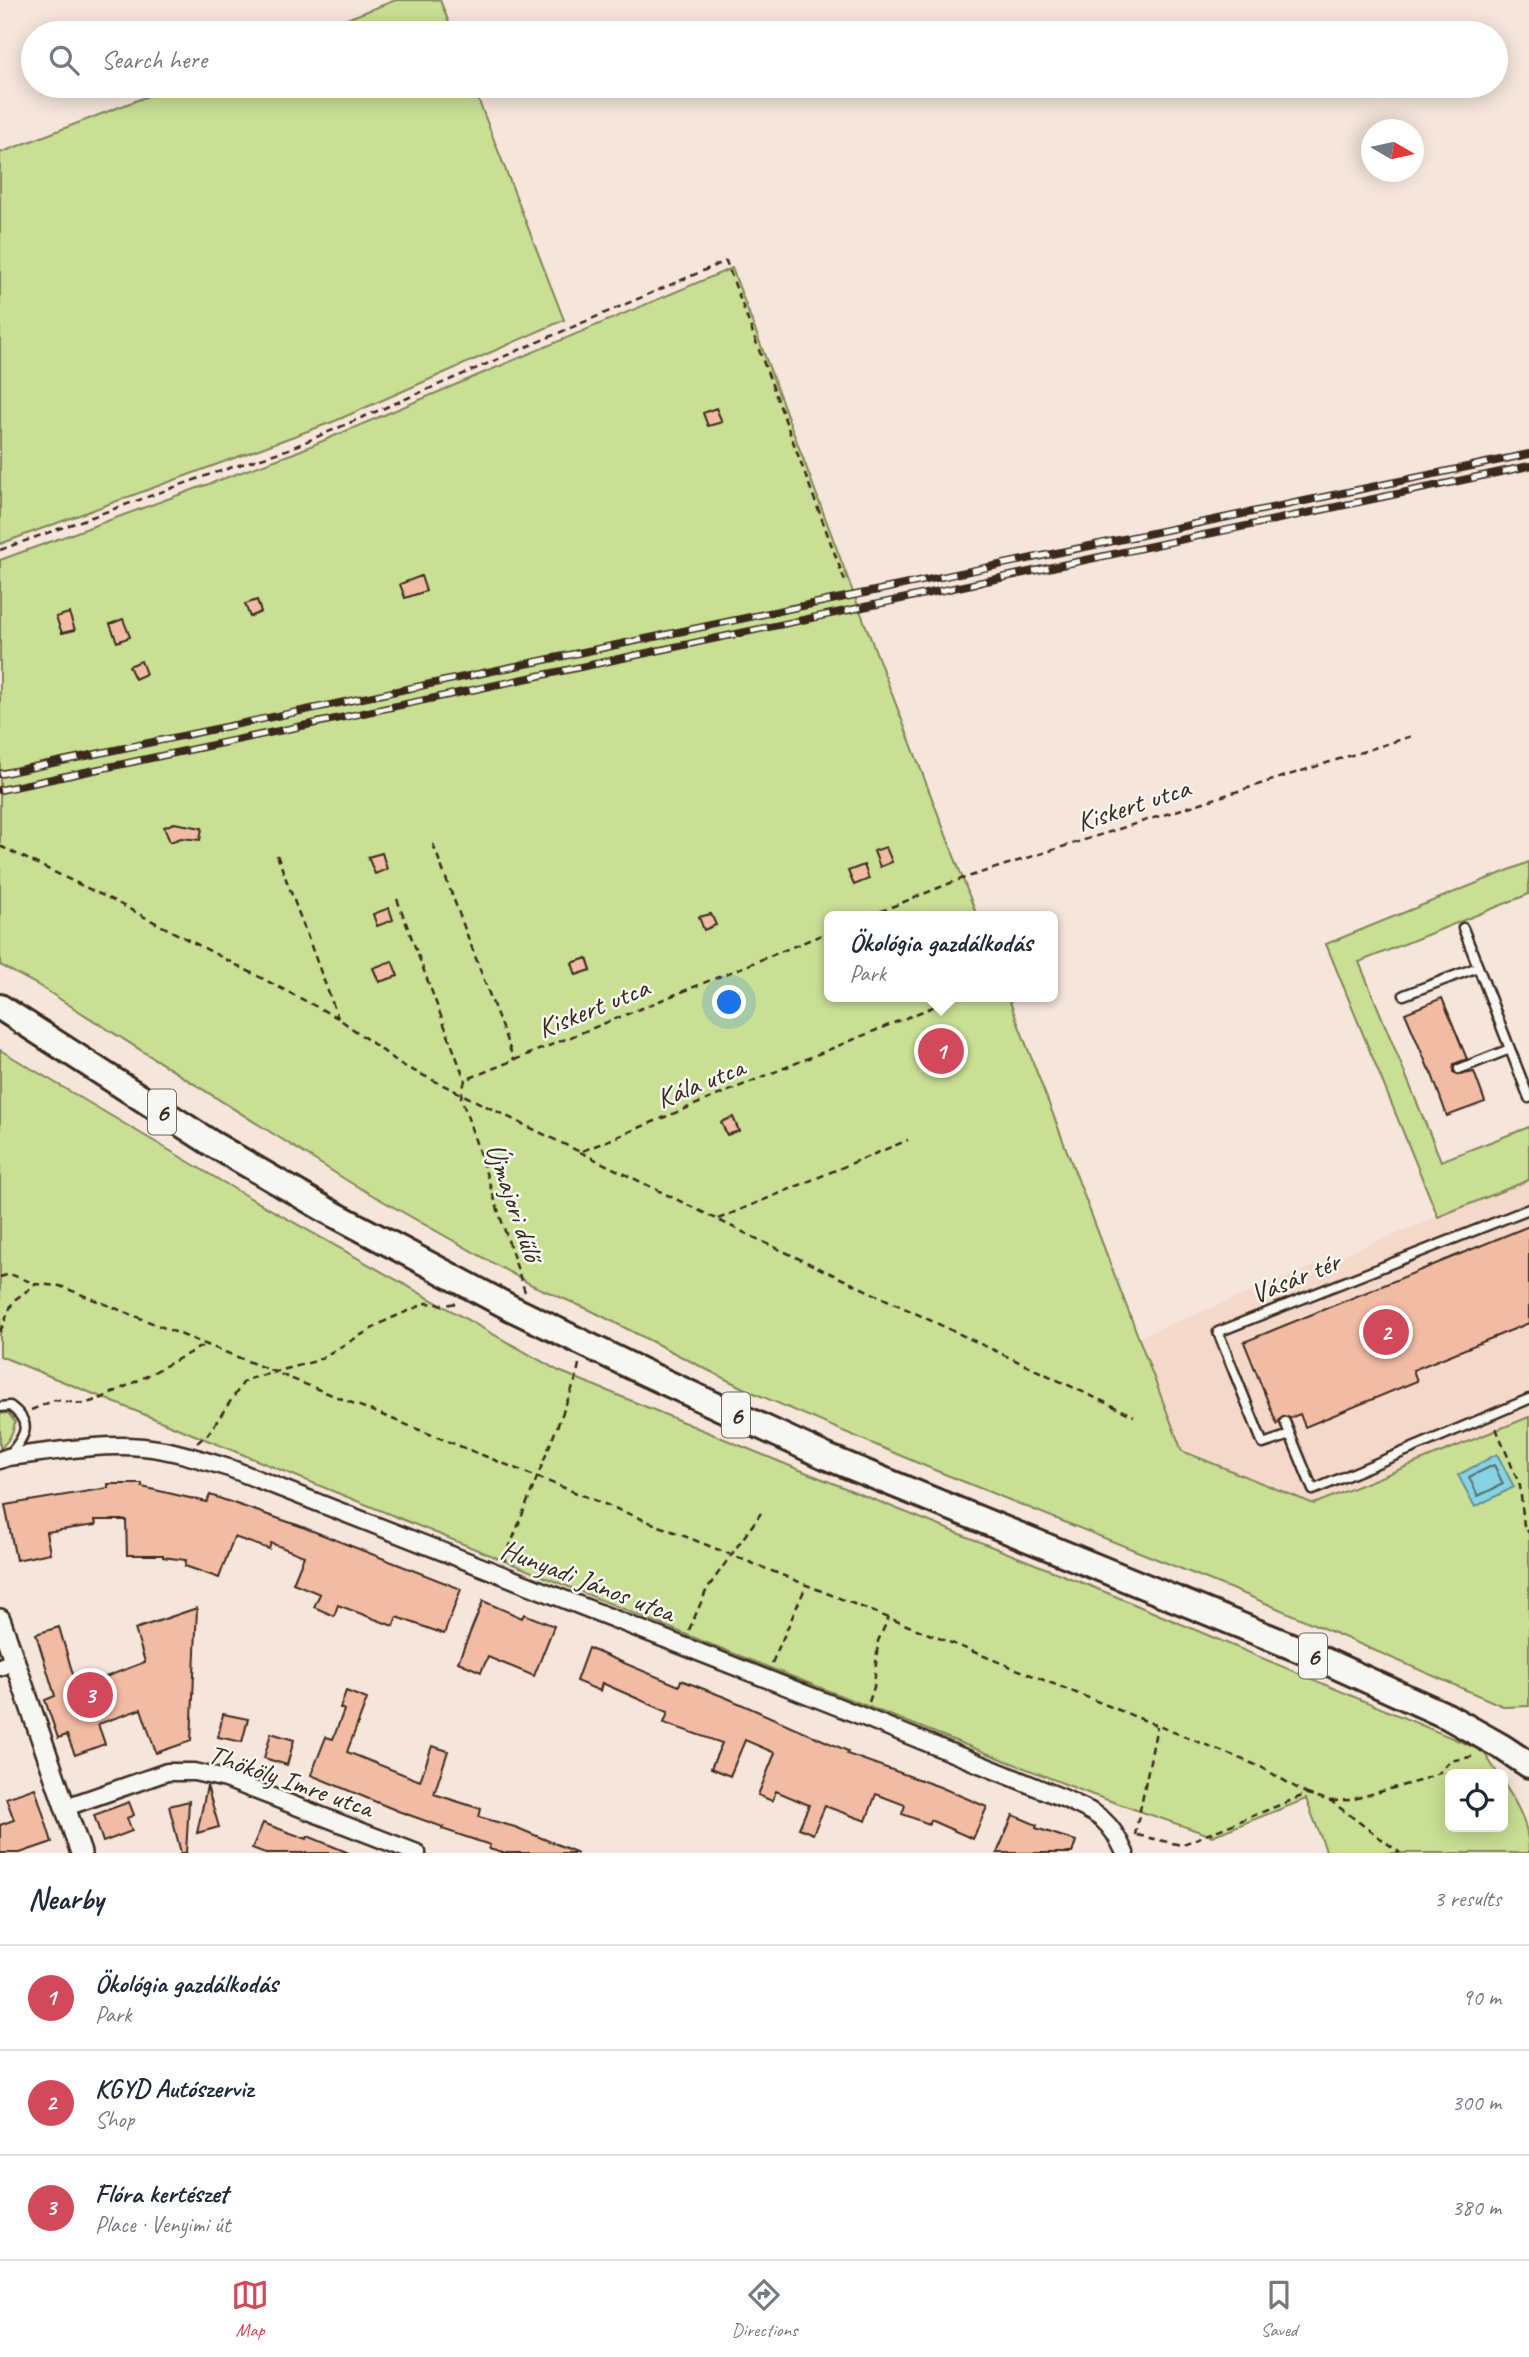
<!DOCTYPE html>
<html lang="en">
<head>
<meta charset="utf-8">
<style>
  body { margin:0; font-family:Caveat,sans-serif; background:#f2f2f3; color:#1f2937 }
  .controls { position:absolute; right:21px; bottom:21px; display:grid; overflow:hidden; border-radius:10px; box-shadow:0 4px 18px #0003 }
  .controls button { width:63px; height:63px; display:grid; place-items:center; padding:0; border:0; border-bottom:2px solid #e0e1e3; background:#fff; color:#1f2937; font:35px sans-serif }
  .compass { position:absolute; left:1361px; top:119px; width:63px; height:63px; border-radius:50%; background:#fff; box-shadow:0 4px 18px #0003; rotate:99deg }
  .you { position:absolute; left:730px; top:1003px; width:24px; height:24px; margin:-18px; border:5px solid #fff; border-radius:50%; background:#1a73e8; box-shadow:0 0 0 10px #1a73e833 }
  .badge { display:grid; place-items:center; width:46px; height:46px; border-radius:50%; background:#d1495b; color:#fff; font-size:23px; font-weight:700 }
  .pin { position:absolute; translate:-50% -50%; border:4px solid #fff; box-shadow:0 2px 7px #0006 }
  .popup { position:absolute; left:824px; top:911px; width:234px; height:91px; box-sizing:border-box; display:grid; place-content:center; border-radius:10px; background:#fff; filter:drop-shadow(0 2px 5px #0005); font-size:23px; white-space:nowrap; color:#747a83 }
  .popup b { font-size:26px; color:#1f2937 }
  .popup::after { content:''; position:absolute; left:50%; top:100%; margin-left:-14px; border:14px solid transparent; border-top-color:#fff }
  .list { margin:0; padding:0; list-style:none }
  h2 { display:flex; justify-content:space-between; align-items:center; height:91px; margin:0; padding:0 28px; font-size:30px }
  h2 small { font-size:23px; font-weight:400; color:#747a83 }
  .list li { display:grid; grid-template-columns:46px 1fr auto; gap:21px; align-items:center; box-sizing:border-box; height:105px; padding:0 28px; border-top:2px solid #e0e1e3 }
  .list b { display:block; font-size:26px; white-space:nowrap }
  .list p { margin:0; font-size:23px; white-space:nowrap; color:#747a83 }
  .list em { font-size:23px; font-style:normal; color:#747a83 }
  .icon { flex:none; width:38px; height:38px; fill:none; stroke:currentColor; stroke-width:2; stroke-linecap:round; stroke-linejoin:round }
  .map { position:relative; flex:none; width:1529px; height:1853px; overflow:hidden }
  .search { position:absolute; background:#fff; box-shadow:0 4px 18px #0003; left:21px; right:21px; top:21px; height:77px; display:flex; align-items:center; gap:18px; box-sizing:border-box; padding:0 24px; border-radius:38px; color:#747a83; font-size:26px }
  .sheet { height:406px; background:#fff }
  nav { display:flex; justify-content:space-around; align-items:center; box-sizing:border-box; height:98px; border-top:2px solid #e0e1e3; background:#fff; font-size:19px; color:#747a83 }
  nav a { display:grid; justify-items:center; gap:4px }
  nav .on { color:#d1495b }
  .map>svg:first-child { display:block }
  .built { fill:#f4d9ca }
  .green { fill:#c8df94; stroke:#828459; stroke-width:2 }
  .water { fill:#86d3e5; stroke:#688f95; stroke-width:2 }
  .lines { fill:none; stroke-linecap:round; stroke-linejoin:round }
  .shore { stroke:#596e6e; stroke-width:2 }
  .building { fill:#f2bca4; stroke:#3b2a1e; stroke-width:2 }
  .service-casing { stroke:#3b2a1e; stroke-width:13 }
  .minor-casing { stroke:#3b2a1e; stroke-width:21 }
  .tertiary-casing { stroke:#3b2a1e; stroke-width:24 }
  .primary-casing { stroke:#3b2a1e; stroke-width:30 }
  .path { stroke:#3b2a1e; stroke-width:2.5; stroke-dasharray:7 5; stroke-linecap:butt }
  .service { stroke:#f6f6f2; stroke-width:8 }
  .minor { stroke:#f6f6f2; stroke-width:16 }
  .tertiary { stroke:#f6f6f2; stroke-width:19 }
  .primary { stroke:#f6f6f2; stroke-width:24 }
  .rail-casing { stroke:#3b2a1e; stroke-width:8 }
  .rail { stroke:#f6f6f2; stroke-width:5; stroke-dasharray:16; stroke-linecap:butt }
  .labels { text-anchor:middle; stroke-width:5; stroke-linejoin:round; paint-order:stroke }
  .shield { fill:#f6f6f2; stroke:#73675e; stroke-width:2 }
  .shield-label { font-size:26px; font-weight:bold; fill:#3b2a1e }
  .street-label { font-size:28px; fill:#3b2a1e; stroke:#f6f6f2 }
</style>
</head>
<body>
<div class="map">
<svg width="1529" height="1853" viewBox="0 0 1529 1853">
  <rect width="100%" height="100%" fill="#f5e5db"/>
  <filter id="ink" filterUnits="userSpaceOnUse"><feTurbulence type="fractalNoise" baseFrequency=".0143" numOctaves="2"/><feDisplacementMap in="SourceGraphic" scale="14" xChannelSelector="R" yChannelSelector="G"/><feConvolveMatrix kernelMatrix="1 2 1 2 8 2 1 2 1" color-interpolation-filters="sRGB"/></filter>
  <g filter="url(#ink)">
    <path class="built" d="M1529,1180V1417L1314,1504L1181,1451L1139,1337Z"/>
    <path class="green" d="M396,0H440L453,33H310Z
      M174,86H473L564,320L335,421L0,544V153Z
      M732,268L851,587L977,916H829V997H1008L1182,1451L1314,1504L1529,1417V1706L1505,1707L1249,1596L932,1469L747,1390L590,1310L532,1285L351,1183L36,984L0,965V560L294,453Z
      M1529,862V894L1359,962L1441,1161L1529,1127V1180L1438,1217L1326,944Z
      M0,1050L243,1194L559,1371L790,1466L1110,1594L1483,1751L1498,1774H1450V1827H1503V1782C1518,1805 1529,1825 1529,1853H1327L1306,1799L1212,1836L1093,1795L702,1641L0,1356Z
      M8,1413L15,1422C13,1434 9,1440 0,1449V1414Z"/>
    <path class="water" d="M1497,1454L1514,1487L1475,1507L1458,1475Z"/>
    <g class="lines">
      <path class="shore" d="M1494,1465L1503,1484L1478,1496L1469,1477Z"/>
    </g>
    <path class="building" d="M716,408L722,422L708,426L703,413Z
      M421,576L426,591L405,598L400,584Z
      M257,600L261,612L250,617L245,604Z
      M69,613L75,630L62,633L56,617Z
      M123,619L130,637L117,642L110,624Z
      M141,661L146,674L135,679L129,666Z
      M174,823L202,828L200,840L181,838L170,842L164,827Z
      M886,847L892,862L880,867L874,851Z
      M382,853L387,869L375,874L368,857Z
      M864,865L869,879L854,885L848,871Z
      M389,908L393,920L377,926L373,914Z
      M711,914L716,925L704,930L699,917Z
      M587,958L591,970L576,975L572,963Z
      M392,961L398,976L379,982L373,968Z
      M1442,998L1467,1059L1454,1064L1453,1072L1459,1075L1474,1072L1485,1102L1447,1116L1430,1069L1429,1070L1405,1013Z
      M733,1117L739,1131L727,1135L721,1122Z
      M1529,1226V1323L1413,1370L1417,1381L1305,1427L1300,1414L1290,1418L1283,1416L1277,1424L1244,1342Z
      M108,1484H142V1487L207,1502L210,1495L300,1526L461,1589L444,1634L397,1617L393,1626L338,1605L334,1616L314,1607L320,1594L293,1583L304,1556L271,1543L269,1549L234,1537L219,1578L185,1566L186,1560L163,1557V1555H127L126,1520H95L96,1525L46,1532L50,1553L16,1560L5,1505L108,1488Z
      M483,1601L522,1618L524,1614L554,1626L534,1676L488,1657L481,1672L458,1662Z
      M197,1608L191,1741L156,1753L141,1709L98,1724L105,1744L75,1755L67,1735L58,1738L45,1700L55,1696L36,1634L59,1627L77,1688L145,1662L135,1629Z
      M588,1648L679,1686L681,1680L727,1698L848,1751L847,1754L940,1787L987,1807L973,1839L930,1820L929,1824L902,1814L905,1805L876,1794L866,1821L825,1806L813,1834L799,1828L809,1805L776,1791L772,1801L758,1795L775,1753L745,1740L730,1776L711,1768L722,1743L664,1723L668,1712L602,1683L600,1691L576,1681Z
      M346,1691L367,1699L347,1752L420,1781L432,1746L448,1751L434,1794L481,1809L479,1817L515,1827L578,1853H503L489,1849L490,1845L442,1829L443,1827L398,1811L311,1775L326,1737L333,1739L344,1710L340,1708Z
      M223,1714L248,1719L242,1742L218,1737Z
      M271,1733L294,1740L287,1765L264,1758Z
      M207,1786L219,1827L197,1833Z
      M35,1788L52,1842L20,1853H0V1825L14,1820L6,1798Z
      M189,1801L186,1853H181L169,1806Z
      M129,1802L134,1815L127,1818L132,1831L103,1842L94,1815Z
      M1013,1815L1037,1825L1036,1828L1076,1841L1072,1853H997Z
      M263,1823L307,1839L308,1836L349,1853H265L252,1848Z"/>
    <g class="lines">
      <defs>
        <path id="service" d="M1463,928L1529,1098
          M1404,995L1478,967
          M1459,1069L1510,1049
          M0,1407L10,1406C33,1423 26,1435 10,1454
          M1285,1422L1313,1490L1529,1399
          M1290,1435L1263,1444L1218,1332L1529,1209"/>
        <path id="minor" d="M0,1460L8,1457C52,1452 99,1443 143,1447C174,1450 203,1460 232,1469L859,1715L1063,1798C1097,1814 1109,1817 1125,1853
          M0,1667L14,1661
          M66,1807L167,1772H194L226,1779L417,1853"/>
        <path id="tertiary" d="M0,1619L81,1853"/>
        <path id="primary" d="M0,1007L211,1143L328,1211L511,1308L641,1371L827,1457L1303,1651L1447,1716L1502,1747L1529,1765"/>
      </defs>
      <use href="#service" class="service-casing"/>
      <use href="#minor" class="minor-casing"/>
      <use href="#tertiary" class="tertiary-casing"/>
      <use href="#primary" class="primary-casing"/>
      <path class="path" d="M0,550L211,474L289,449L726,261L846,584
        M433,844L514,1060
        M0,846L114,901L338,1018L402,1065L580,1152L957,997
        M277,855L338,1018
        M397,899L465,1080
        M869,916L958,880L1412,736
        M580,1152L753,1237L1134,1416
        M718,1219L908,1140
        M0,1277L10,1274L36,1284
        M525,1292L461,1097L465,1080L829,932
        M0,1332L13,1301L36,1284L60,1286L1261,1767L1307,1794
        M31,1410L55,1400L84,1404L102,1398L143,1378L204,1345
        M1496,1428L1520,1486L1524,1526L1529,1533
        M197,1443L208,1434L245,1380L316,1361L387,1320L427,1303L446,1305L456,1303
        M504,1561L576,1379L579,1364
        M689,1630L707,1589L761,1513
        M772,1663L806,1586
        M869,1702L874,1687L878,1641L889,1617
        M1331,1801L1350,1800L1419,1781L1439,1773L1450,1761L1475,1756
        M1135,1835L1157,1726
        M1137,1835L1181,1845L1307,1794L1331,1801L1400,1853"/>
      <use href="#service" class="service"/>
      <use href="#minor" class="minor"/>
      <use href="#tertiary" class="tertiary"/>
      <use href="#primary" class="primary"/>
      <defs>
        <path id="rail" d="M0,774L1529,454
          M0,790L1529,466"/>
      </defs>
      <use href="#rail" class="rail-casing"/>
      <use href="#rail" class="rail"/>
    </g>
  </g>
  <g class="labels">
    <g class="shield">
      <rect x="148" y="1089.5" width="28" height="45" rx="5"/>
      <rect x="722" y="1392.5" width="28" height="45" rx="5"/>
      <rect x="1299" y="1633.5" width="28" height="45" rx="5"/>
    </g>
    <g class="shield-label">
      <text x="162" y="1121">6</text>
      <text x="736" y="1424">6</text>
      <text x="1313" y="1665">6</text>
    </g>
    <g class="street-label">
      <text transform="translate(1133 804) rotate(-18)" y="10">Kiskert utca</text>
      <text transform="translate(593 1007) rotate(-22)" y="10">Kiskert utca</text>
      <text transform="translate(700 1082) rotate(-22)" y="10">Kála utca</text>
      <text transform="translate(515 1202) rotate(71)" y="10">Újmajori dűlő</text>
      <text transform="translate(1295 1277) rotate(-22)" y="10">Vásár tér</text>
      <text transform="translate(588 1580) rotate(21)" y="10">Hunyadi János utca</text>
      <text transform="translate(291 1780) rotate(19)" y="10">Thököly Imre utca</text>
    </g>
  </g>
</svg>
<div class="controls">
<button><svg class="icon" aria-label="locate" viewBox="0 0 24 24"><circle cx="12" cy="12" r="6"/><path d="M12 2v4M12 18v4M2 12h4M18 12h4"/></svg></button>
</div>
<svg class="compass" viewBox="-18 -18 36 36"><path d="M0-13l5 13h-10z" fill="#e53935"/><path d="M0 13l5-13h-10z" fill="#747a83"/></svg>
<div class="you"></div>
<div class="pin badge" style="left:941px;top:1051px">1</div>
<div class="popup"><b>Ökológia gazdálkodás</b>Park</div>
<div class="pin badge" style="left:1386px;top:1332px">2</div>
<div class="pin badge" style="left:90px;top:1695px">3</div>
<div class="search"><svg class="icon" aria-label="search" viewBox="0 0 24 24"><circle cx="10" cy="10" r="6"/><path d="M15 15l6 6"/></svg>Search here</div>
</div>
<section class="sheet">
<h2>Nearby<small>3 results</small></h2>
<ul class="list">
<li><span class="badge">1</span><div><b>Ökológia gazdálkodás</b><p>Park</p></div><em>90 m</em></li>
<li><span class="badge">2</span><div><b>KGYD Autószerviz</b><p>Shop</p></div><em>300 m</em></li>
<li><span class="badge">3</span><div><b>Flóra kertészet</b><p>Place · Venyimi út</p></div><em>380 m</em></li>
</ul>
</section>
<nav>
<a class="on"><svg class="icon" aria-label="map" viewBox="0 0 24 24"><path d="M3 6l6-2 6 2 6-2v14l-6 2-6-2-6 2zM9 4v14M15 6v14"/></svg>Map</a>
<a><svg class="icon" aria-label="directions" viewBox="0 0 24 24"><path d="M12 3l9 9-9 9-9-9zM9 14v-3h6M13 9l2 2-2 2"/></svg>Directions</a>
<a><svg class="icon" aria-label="saved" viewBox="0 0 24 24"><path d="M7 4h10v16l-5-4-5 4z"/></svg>Saved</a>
</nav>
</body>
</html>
